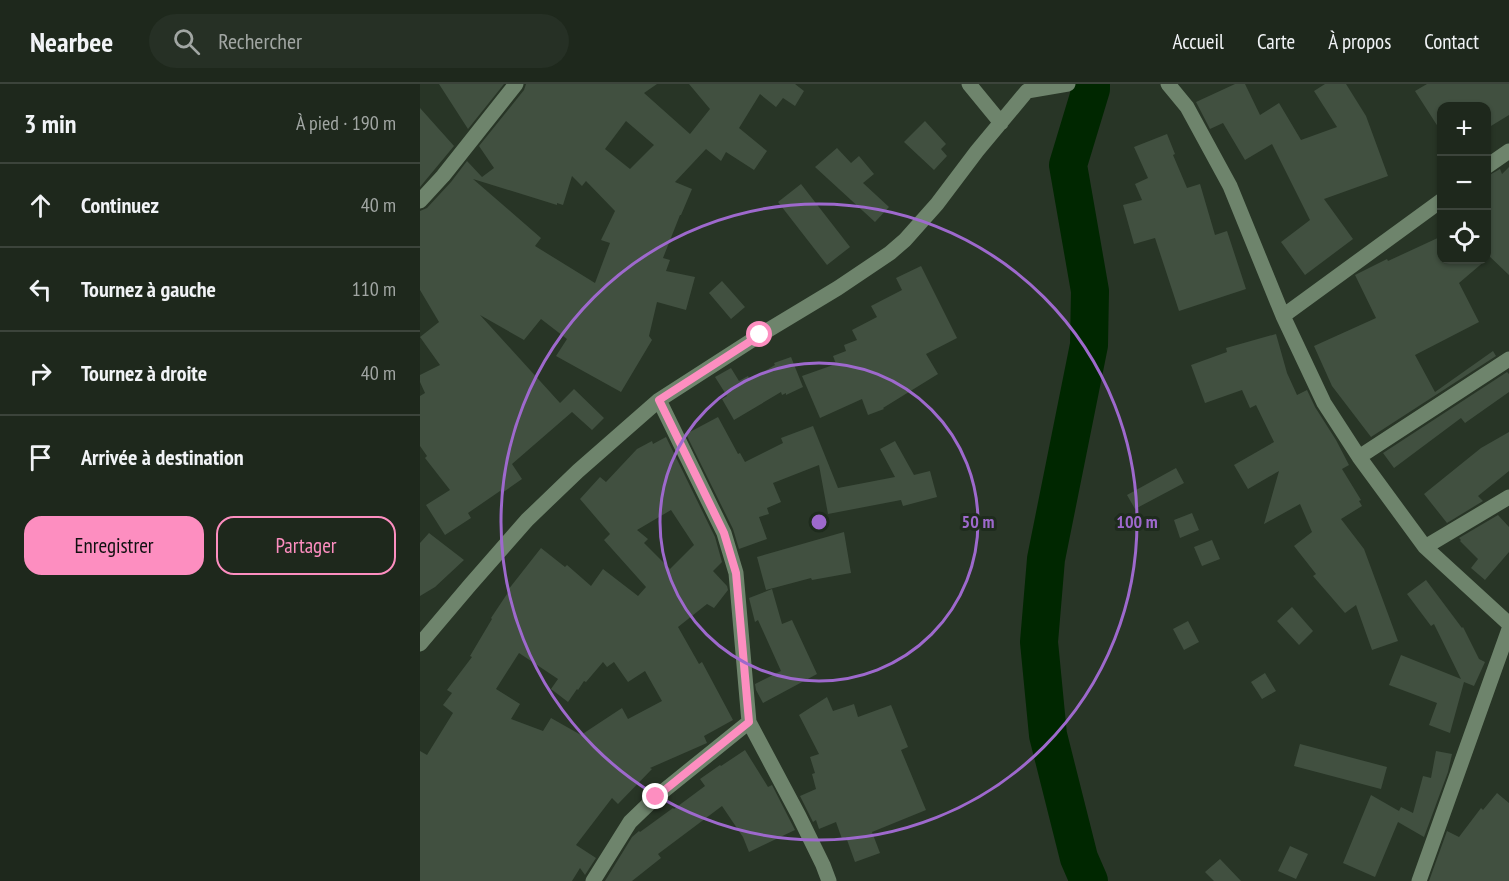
<!DOCTYPE html>
<html lang="fr">
<head>
<meta charset="utf-8">
<style>
  body { margin:0; font-family:"PT Sans Narrow",sans-serif; background:#263025; color:#f1f3f6 }
  .controls { position:absolute; right:18px; top:18px; display:grid; overflow:hidden; border-radius:12px; box-shadow:0 2px 4px #0004 }
  .controls button { width:54px; height:54px; display:grid; place-items:center; padding:0; border:0; border-bottom:2px solid #3c443b; background:#1e281c; color:#f1f3f6; font:30px sans-serif }
  .stop { position:absolute; width:18px; height:18px; margin:-14px; border:4px solid #fd8ec0; border-radius:50%; background:#fff }
  .stop.end { background:#fd8ec0; border-color:#fff; box-shadow:0 2px 6px #0008 }
  .list { margin:0; padding:0; list-style:none }
  h2 { display:flex; justify-content:space-between; align-items:center; height:78px; margin:0; padding:0 24px; font-size:26px }
  h2 small { font-size:20px; font-weight:400; color:#a1a6a3 }
  .list li { display:grid; grid-template-columns:39px 1fr auto; gap:18px; align-items:center; box-sizing:border-box; height:84px; padding:0 24px; border-top:2px solid #3c443b }
  .list b { display:block; font-size:22px; white-space:nowrap }
  .list em { font-size:20px; font-style:normal; color:#a1a6a3 }
  .actions { display:flex; gap:12px; padding:18px 24px }
  .actions a { flex:1; padding:14px 0; border:2px solid #fd8ec0; border-radius:18px; text-align:center; font-size:21px; color:#fd8ec0 }
  .actions .main { background:#fd8ec0; color:#111 }
  .icon { flex:none; width:33px; height:33px; fill:none; stroke:currentColor; stroke-width:2; stroke-linecap:round; stroke-linejoin:round }
  .map { position:relative; flex:none; width:1089px; height:797px; overflow:hidden }
  header { display:flex; align-items:center; gap:36px; box-sizing:border-box; height:84px; padding:0 30px; background:#1e281c; border-bottom:2px solid #3c443b }
  header strong { font-size:28px }
  nav { display:flex; gap:33px; margin-inline-start:auto; font-size:21px }
  .search { width:420px; height:54px; background:#263025; display:flex; align-items:center; gap:15px; box-sizing:border-box; padding:0 21px; border-radius:33px; color:#a1a6a3; font-size:22px }
  main { display:flex }
  aside { flex:1; background:#1e281c }
  .map>svg:first-child { display:block }
  .lines { fill:none; stroke-linecap:round; stroke-linejoin:round }
  .river { stroke:#002700; stroke-width:38 }
  .building { fill:#415040; fill-rule:evenodd }
  .minor { stroke:#6e846c; stroke-width:15 }
  .route { stroke:#fd8ec0; stroke-width:8 }
  .ring { fill:none; stroke:#9e69cd; stroke-width:3 }
  .centre { fill:#9e69cd; stroke:#1e2b1d; stroke-width:3 }
  .ring-label { font-size:18px; text-anchor:middle; font-weight:bold; fill:#9e69cd; stroke:#1e2b1d; stroke-width:6; stroke-linejoin:round; paint-order:stroke }
</style>
</head>
<body>
<header>
<strong>Nearbee</strong>
<div class="search"><svg class="icon" aria-label="search" viewBox="0 0 24 24"><circle cx="10" cy="10" r="6"/><path d="M15 15l6 6"/></svg>Rechercher</div>
<nav><a>Accueil</a><a>Carte</a><a>À propos</a><a>Contact</a></nav>
</header>
<main>
<aside>
<h2>3 min<small>À pied · 190 m</small></h2>
<ul class="list">
<li><svg class="icon" aria-label="ahead" viewBox="0 0 24 24"><path d="M12 20V5M6 11l6-6 6 6"/></svg><div><b>Continuez</b></div><em>40 m</em></li>
<li><svg class="icon" aria-label="left" viewBox="0 0 24 24"><path d="M17 20v-9H6M10 6l-5 5 5 5"/></svg><div><b>Tournez à gauche</b></div><em>110 m</em></li>
<li><svg class="icon" aria-label="right" viewBox="0 0 24 24"><path d="M7 20v-9h11M14 6l5 5-5 5"/></svg><div><b>Tournez à droite</b></div><em>40 m</em></li>
<li><svg class="icon" aria-label="arrive" viewBox="0 0 24 24"><path d="M6 21V4h12l-3 4 3 4H6"/></svg><div><b>Arrivée à destination</b></div></li>
</ul>
<div class="actions"><a class="main">Enregistrer</a><a>Partager</a></div>
</aside>
<div class="map">
<svg width="1089" height="797" viewBox="0 0 1089 797">
  <rect width="100%" height="100%" fill="#283526"/>
  <g class="lines">
    <path class="river" d="M669,797L659,774L628,651L619,558L626,475L669,261L670,207L648,81L671,5V0"/>
  </g>
  <path class="building" d="M19,0H84L48,45Z
    M106,0H237L224,9L270,50L290,25L269,0H375L384,7L375,22L363,14L356,23L340,10L319,44L347,67L334,86L306,68L301,77L286,65L255,98L272,105L261,131H260L243,174L250,176L246,187L275,193L266,226L237,218L229,252L232,256L201,308L136,272L147,255L121,235L104,256L60,231L140,319L154,305L184,334L172,346L152,328L92,380L102,395L82,409L80,407L48,429L51,434L25,451L6,421L30,406L5,374L7,372L0,362V312L5,309L0,298V291L20,281L0,253L19,238L0,206V127L7,124L31,98L47,77L62,93L74,84L59,62L104,6ZM206,37L234,61L210,85L185,65ZM152,92L162,102L166,97L195,127L181,156L190,159L175,199L115,162L121,154L53,95L137,121V119L143,121Z
    M815,0H825L840,31L859,19L881,56L917,43L894,7L905,0H926L946,32L968,92L904,115L933,155L885,191L861,158L890,136L852,60L825,76L803,39L790,45L776,18Z
    M1007,0H1089V31L1066,45V22H1022V49L995,7Z
    M0,24L34,62L0,103Z
    M505,37L526,60L521,65L527,72L514,86L484,58Z
    M747,50L755,70L753,71L767,104L780,100L795,151L807,147L826,205L759,227L735,154L714,160L703,121L722,116L715,100L728,94L714,63Z
    M417,64L431,79L439,72L454,90L443,99L469,123L455,138L395,83Z
    M1089,83V191L1066,169V93L1080,85L1082,90Z
    M381,100L430,163L407,181L358,118Z
    M1022,152V176H1066L1039,199L1059,238L995,271L1015,308L1073,267L1076,272L951,353L912,302L894,262L956,234L935,191L967,175L968,177Z
    M501,182L537,254L506,270L518,290L463,324L464,325L448,331L442,315L400,334L382,292L416,280L413,272L426,267L424,261L437,256L432,246L457,233L451,222L482,206L476,194Z
    M302,197L325,223L311,235L289,209Z
    M856,250L867,289L877,311L887,306L895,323L916,356L929,381L922,385L941,416L939,417L942,422L921,435L944,465L978,557L952,566L936,521L925,529L893,492L896,490L874,462L892,448L880,420L844,440L859,387L828,405L814,381L854,358L836,321L830,324L822,306L785,319L771,281L807,268L806,264Z
    M371,273L383,303L366,311V309L362,311L361,308L314,336L302,315L307,312L295,293L311,284L319,297L328,292L330,296L355,281L354,279Z
    M1087,288L1089,290V308L1045,339L1041,334L974,384L963,369Z
    M298,333L318,370L320,369L325,378L363,359L361,354L393,342L418,404L475,393L460,365L475,357L494,391L510,387L517,413L483,422L481,416L408,430L399,381L353,399L361,418L347,424L349,430L339,433L347,455L319,465L313,445L266,350Z
    M1089,348V387L1058,412L1063,417L1027,439L1004,410L1061,364Z
    M246,353L295,453L302,478L293,487L307,502L308,506L294,524L287,520L258,543L279,580L282,578L313,636L284,652L287,659L230,684L232,685L198,720L192,714L156,761L176,774L165,791L160,784L152,797H0V667L7,671L33,629L23,621L32,609L27,606L52,573L50,572L72,535L71,534L89,507L88,506L121,464L145,483L147,481L171,502L183,485L218,512L226,503L184,456L190,450L160,415L180,393L186,398L217,365L232,357L233,360ZM251,426L274,461L250,485L224,459L228,455L217,446ZM99,569L138,595L131,605L148,618L157,605L158,606L164,597L166,598L183,578L187,583L194,578L208,598L225,587L242,617L208,635L202,624L161,651L131,634L123,647L91,635L100,620L76,605Z
    M756,384L764,399L715,425L707,411Z
    M772,429L779,446L760,454L754,436Z
    M1078,431L1089,443V468L1065,496L1051,484L1058,475L1040,457L1041,456L1039,454Z
    M424,448L431,489L392,496L391,494L346,506L337,473Z
    M9,449L44,476L15,503L0,512V459Z
    M792,456L800,475L782,482L774,463Z
    M1006,496L1042,544L1043,543L1059,575L1065,578L1054,602L1044,598L1030,649L1009,641L1017,619L969,601L981,571L1041,595L1014,540L1011,542L987,510Z
    M352,505L362,540L372,536L397,590L343,619L336,606L335,600L361,587L338,536L335,538L329,514Z
    M872,523L893,547L879,561L857,537Z
    M768,537L779,558L764,566L753,545Z
    M845,589L856,607L842,615L831,598Z
    M407,613L413,627L434,620L438,633L471,621L488,663L481,666L506,726L452,748L460,769L435,778L426,753L422,755L416,738L399,745L396,736L393,738L380,712L396,705L392,690L395,689L390,673L399,670L379,631Z
    M880,660L967,683L961,705L874,682Z
    M325,666L348,703L352,701L375,746L329,768L323,753L302,722L238,770L241,774L212,797H185L212,753L219,747L220,748L253,724L254,725L285,702L280,695L300,681L301,682Z
    M1016,667L1032,670L1028,688L1004,753L978,738L955,793L923,779L951,711L979,727L981,723L993,729L1003,692L1011,694Z
    M1077,709L1089,719V797H1009L1027,747L1039,753L1061,724L1063,726Z
    M870,762L888,770L876,795L858,787Z
    M800,775L821,797H794L785,788Z"/>
  <g class="lines">
    <path class="minor" d="M549,0L581,39
      M748,0L767,23L810,102L863,232L904,319L939,373L1005,463L1089,540
      M1066,83L1089,67
      M0,117L23,92L96,0
      M863,232L1022,116
      M239,316L304,449L316,489L329,638L379,732L403,781L409,797
      M939,373L1089,275
      M1005,463L1089,413
      M0,560L50,501L107,436L158,387L239,316L340,251L418,204L470,169L485,156L517,120L557,67L607,7L648,0
      M173,797L210,738L236,713L329,638
      M999,797L1089,545"/>
  </g>
  <g class="lines">
    <path class="route" d="M236,713L329,638L316,489L304,449L239,316L340,251"/>
  </g>
  <g class="ring">
    <circle cx="399" cy="438" r="159"/>
    <circle cx="399" cy="438" r="318"/>
  </g>
  <circle cx="399" cy="438" r="9" class="centre"/>
  <g class="ring-label">
    <text x="558" y="444">50 m</text>
    <text x="717" y="444">100 m</text>
  </g>
</svg>
<div class="controls">
<button>+</button>
<button>−</button>
<button><svg class="icon" aria-label="locate" viewBox="0 0 24 24"><circle cx="12" cy="12" r="6"/><path d="M12 2v4M12 18v4M2 12h4M18 12h4"/></svg></button>
</div>
<div class="stop" style="left:340px;top:251px"></div>
<div class="stop end" style="left:236px;top:713px"></div>
</div>
</main>
</body>
</html>
